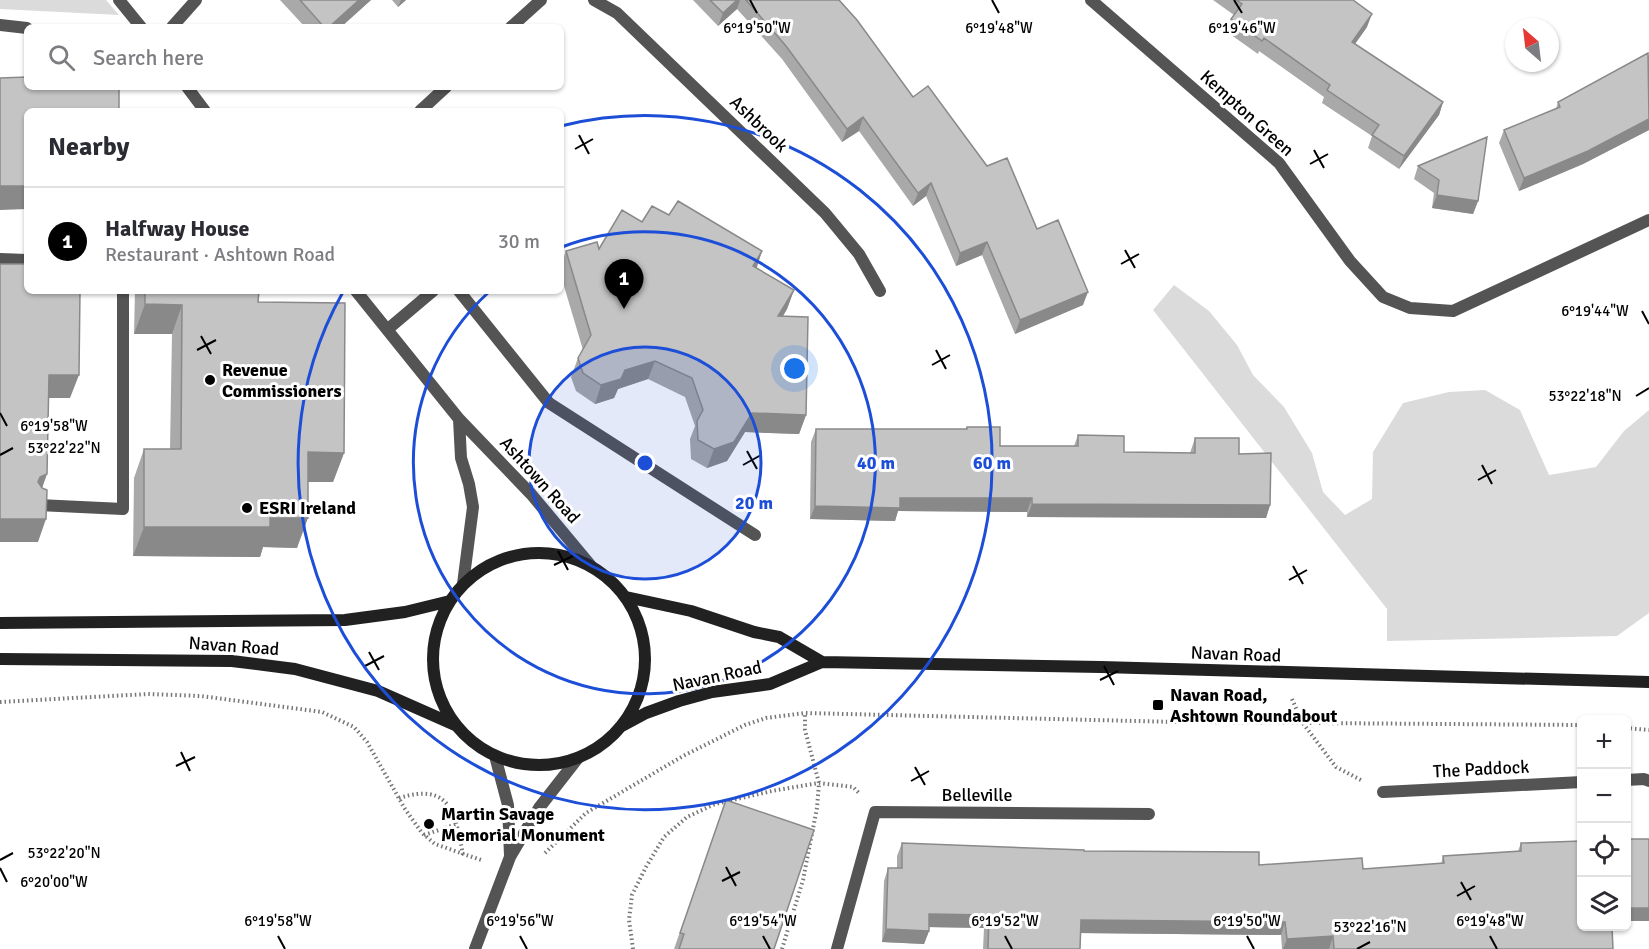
<!DOCTYPE html>
<html lang="en">
<head>
<meta charset="utf-8">
<style>
  body { margin:0; font-family:Signika,sans-serif; background:#f2f2f3; color:#2b2b33 }
  .controls { position:absolute; right:18px; bottom:18px; display:grid; overflow:hidden; border-radius:9px; box-shadow:0 2px 4px #0004 }
  .controls button { width:54px; height:54px; display:grid; place-items:center; padding:0; border:0; border-bottom:2px solid #e1e1e2; background:#fff; color:#2b2b33; font:30px sans-serif }
  .compass { position:absolute; left:1505px; top:18px; width:54px; height:54px; border-radius:50%; background:#fff; box-shadow:0 2px 4px #0004; rotate:332deg }
  .you { position:absolute; left:795px; top:369px; width:21px; height:21px; margin:-15px; border:4px solid #fff; border-radius:50%; background:#1a73e8; box-shadow:0 0 0 9px #1a73e833 }
  .badge { display:grid; place-items:center; width:39px; height:39px; border-radius:50%; background:#000; color:#fff; font-size:20px; font-weight:700 }
  .pin { position:absolute; translate:-50% -50px; filter:drop-shadow(0 2px 3px #0008) }
  .pin::after { content:''; position:absolute; top:32px; width:21px; height:18px; background:inherit; clip-path:polygon(0 0,100% 0,50% 100%) }
  .list { margin:0; padding:0; list-style:none }
  h2 { display:flex; justify-content:space-between; align-items:center; height:78px; margin:0; padding:0 24px; font-size:26px }
  h2 small { font-size:20px; font-weight:400; color:#7c7c81 }
  .list li { display:grid; grid-template-columns:39px 1fr auto; gap:18px; align-items:center; box-sizing:border-box; height:108px; padding:0 24px; border-top:2px solid #e1e1e2 }
  .list b { display:block; font-size:22px; white-space:nowrap }
  .list p { margin:0; font-size:20px; white-space:nowrap; color:#7c7c81 }
  .list em { font-size:20px; font-style:normal; color:#7c7c81 }
  .icon { flex:none; width:33px; height:33px; fill:none; stroke:currentColor; stroke-width:2; stroke-linecap:round; stroke-linejoin:round }
  .map { position:relative; flex:none; width:1649px; height:949px; overflow:hidden }
  .search { position:absolute; background:#fff; box-shadow:0 2px 4px #0004; left:24px; top:24px; width:540px; height:66px; display:flex; align-items:center; gap:15px; box-sizing:border-box; padding:0 21px; border-radius:9px; color:#7c7c81; font-size:22px }
  .panel { position:absolute; background:#fff; box-shadow:0 2px 4px #0004; left:24px; top:108px; width:540px; height:186px; border-radius:9px }
  .map>svg:first-child { display:block }
  .green { fill:#dbdbdb }
  .lines { fill:none; stroke-linecap:round; stroke-linejoin:round }
  .path { stroke:#767676; stroke-width:4; stroke-dasharray:1.5 3; stroke-linecap:butt }
  .service { stroke:#545454; stroke-width:12 }
  .minor { stroke:#545454; stroke-width:12 }
  .tertiary { stroke:#545454; stroke-width:12 }
  .secondary { stroke:#212121; stroke-width:12 }
  .wall { fill:#a9a9a9 }
  .shaded-wall { fill:#898989 }
  .building { fill:#c4c4c4; stroke:#898989; stroke-width:1.5 }
  .ticks { fill:none; stroke:#000; stroke-width:2 }
  .ring { fill:none; stroke:#1d4ed8; stroke-width:3 }
  .poi-dot { fill:#000; stroke:#fff; stroke-width:2 }
  .labels { text-anchor:middle; stroke-width:6; stroke-linejoin:round; paint-order:stroke }
  .street-label { font-size:18px; fill:#000; stroke:#fff }
  .poi-label { font-size:18px; font-weight:bold; fill:#000; stroke:#fff; text-anchor:start }
  .ticks-label { font-size:15px; text-anchor:middle; fill:#000; stroke:#fff; stroke-width:6; stroke-linejoin:round; paint-order:stroke }
  .centre { fill:#1d4ed8; stroke:#fff; stroke-width:3 }
  .ring-label { font-size:18px; text-anchor:middle; font-weight:bold; fill:#1d4ed8; stroke:#fff; stroke-width:6; stroke-linejoin:round; paint-order:stroke }
</style>
</head>
<body>
<div class="map">
<svg width="1649" height="949" viewBox="0 0 1649 949">
  <rect width="100%" height="100%" fill="#fff"/>
  <path class="green" d="M0,0H106L119,15L0,9Z
    M1174,285L1209,311L1237,345L1253,375L1284,407L1312,453L1323,492L1345,515L1372,499L1373,452L1403,403L1449,392L1485,390L1520,410L1549,475L1596,467L1624,431L1649,410V613L1617,636L1387,641V609L1153,310Z"/>
  <g class="lines">
    <path class="path" d="M1292,699L1302,722L1336,767L1361,780
      M0,702L148,694L201,696L322,712L354,727L367,742L405,809L422,833L435,844L481,860
      M1626,728L1649,730
      M399,798C451,782 455,813 463,855
      M424,835L457,824
      M545,853L586,813L683,756L745,725L766,718L805,713L1177,722L1582,725
      M633,949L629,920L632,895L646,867L664,837L687,817L715,804L772,791L819,783L853,787L859,793
      M782,949L803,880L817,808L819,783L805,730V713"/>
    <path class="service" d="M172,27L196,0
      M0,259L27,260
      M459,291L549,403L755,535
      M388,329L433,291
      M38,505L123,509V291"/>
    <path class="minor" d="M594,0L617,13L825,213L859,254L880,291
      M1091,0L1279,163L1350,261L1383,297L1410,308L1453,311L1649,220
      M0,25L27,28
      M511,27L541,0
      M420,111L446,87
      M1626,780L1644,779L1649,781
      M1383,792L1582,782
      M837,949L875,812L1149,814"/>
    <path class="tertiary" d="M119,0L141,27
      M187,87L205,111
      M356,291L459,419L531,494L592,567
      M459,419L461,458L469,484L473,507L463,584
      M495,756L508,805L510,856
      M475,949L510,857L539,808L578,758"/>
    <path class="secondary" d="M433 659a106 106 0 1 1 212 0a106 106 0 1 1-212 0Z
      M626,597L691,611L754,632L779,637L822,662
      M0,623L345,620L405,612L450,601
      M0,659L232,661L295,669L378,691L455,725
      M620,727L646,713L679,701L712,692L770,684L822,662L1101,667L1649,682"/>
  </g>
  <path class="wall" d="M280,0H371L341,27H305Z
    M392,0H406L398,7Z
    M693,0H839L913,97L987,166L1037,229L1083,305L1015,334L982,255L956,266L926,196L913,206L859,131L842,142L782,59L737,9L718,26Z
    M1213,0H1353L1367,27L1355,44L1443,102L1439,115L1399,169L1368,148L1372,136L1322,103L1324,97L1259,51L1258,54L1227,32L1231,19L1234,15Z
    M1649,55V130L1583,164L1519,191L1499,143L1504,130L1556,109L1558,102Z
    M1418,166L1478,201L1473,214L1432,208L1434,193L1414,179Z
    M669,215L762,251L756,268L794,290L787,309L783,316L806,415L799,434L745,432L727,461L707,468L691,459L690,439L695,426L685,397L648,379L618,389L614,398L595,404L576,391L571,377L578,358L583,350L561,276V264L566,251L599,249L642,222Z
    M135,291H259L258,302L344,453L333,482H308L297,548L263,547L260,557L133,556L134,478L144,449H170L172,334H134Z
    M967,427L1000,446H1074L1078,435L1124,452L1190,453L1195,438L1239,454L1270,505L1266,518L1027,517V512L898,511L895,521L810,519L811,442L816,429H966Z
    M726,800L774,949H674Z
    M902,843L1084,851L1259,865L1363,869L1441,864L1443,856L1518,851L1521,843L1613,949H1282L1281,935L1080,933V949H983L984,928L929,927V931L924,944L882,942L884,881L888,868H897V856Z"/>
  <path class="shaded-wall" d="M359,0H371L341,27H329Z
    M401,0H406L398,7Z
    M737,0H740L737,9L718,26L723,13Z
    M1372,14L1367,27L1347,55L1352,42Z
    M1443,102L1439,115L1399,169L1404,156Z
    M863,117L859,131L842,142L847,129Z
    M1649,119V130L1583,164L1519,191L1524,178Z
    M931,183L926,196L913,206L918,193Z
    M0,186H27V209L0,210Z
    M1437,195L1478,201L1473,214L1432,208Z
    M987,242L982,255L956,266L960,253Z
    M762,251L756,270L753,266Z
    M794,290L787,309L772,335L778,316Z
    M1088,292L1083,305L1015,334L1020,320Z
    M145,304L182,305L172,334H134Z
    M655,361L648,379L618,389L614,398L595,404L601,385L625,370Z
    M49,375H79L70,398H41Z
    M752,413L806,415L799,434L745,432L727,461L707,468L714,449Z
    M308,452L344,453L333,482H297Z
    M47,474L39,497L31,500L40,477Z
    M900,498H1032L1027,512L898,511L895,521L810,519L815,506Z
    M1032,504L1270,505L1266,518L1027,517Z
    M270,518H308L297,548L263,547L260,557L133,556L144,527Z
    M0,519H46L38,542H0Z
    M1631,908H1649V921H1628L1626,924V911Z
    M929,914L989,915L984,928L924,927Z
    M1081,920L1285,922L1281,935L1076,933Z
    M886,929L929,931L924,944L882,942Z
    M1333,936L1329,949H1283L1287,939Z"/>
  <path class="building" d="M300,0H359L329,27H324Z
    M710,0H737L723,13Z
    M746,0H839L857,20L913,97L928,86L987,166L1007,158L1037,229L1058,220L1088,292L1020,320L987,242L960,253L931,183L918,193L863,117L847,129L786,46Z
    M1236,0H1353L1372,14L1352,42L1443,102L1404,156L1372,135L1379,125L1327,90L1330,85L1264,38L1262,41L1231,19L1242,4Z
    M1648,53L1649,119L1588,151L1524,178L1504,130L1560,107L1558,102Z
    M27,77V87H119V111H27V186H0V78Z
    M1487,137L1478,201L1437,195L1439,180L1418,166Z
    M678,201L762,251L753,266L794,290L778,316L808,317L806,415L752,413L734,442L714,449L698,440L697,421L703,410L692,378L655,361L625,370L621,379L601,385L583,373L578,358L591,335L566,251L597,242L599,249L622,210L642,222L652,206L669,215Z
    M0,264H27V291H80L79,375H49L47,474L40,477L38,482L42,488L47,490L46,519H0Z
    M145,291H259L258,302L345,303L344,453L308,452V518H270V527H144V449H181L182,305L145,304Z
    M967,427H1000V446H1078V435L1124,436V452L1195,453V438H1239V454L1271,453L1270,505L1032,504V498H900V508L815,506L816,429H967Z
    M726,800L814,830L774,949H679L684,934L680,933Z
    M1626,839H1649V908H1631L1632,911H1626Z
    M1581,841V927H1612L1613,949H1334L1333,936L1287,939L1285,922L1081,920L1080,949H988L989,915L929,914V931L886,929L888,868H902V843L1084,850V851L1259,852V865L1362,858L1363,869L1444,863L1443,856L1521,851V843Z"/>
  <path class="ticks" d="M750,0L757,13M992,0L999,13M1234,0L1242,13M579,135L589,154M575,149L593,139M1314,150L1324,168M1310,164L1328,154M1125,250L1135,268M1121,264L1139,254M1642,311L1649,324M201,336L211,354M197,350L216,340M936,350L946,369M932,365L950,355M1636,396L1649,388M0,413L7,426M747,451L757,469M0,455L13,448M743,465L761,455M1482,465L1492,484M1478,480L1496,470M558,551L568,570M554,565L573,556M1293,566L1303,584M1289,580L1307,570M369,652L379,670M365,666L384,656M1104,666L1114,685M1100,680L1118,671M181,752L190,771M176,766L195,757M915,767L925,785M911,781L929,771M0,860L13,853M726,867L736,886M0,868L7,882M722,881L740,872M1461,882L1471,900M1457,896L1475,886M278,936L285,949M520,936L527,949M763,936L770,949M1005,936L1012,949M1247,936L1254,949M1490,936L1497,949M1357,949L1370,942"/>
  <circle cx="645" cy="463" r="116" fill="#1d4ed8" fill-opacity=".12"/>
  <g class="ring">
    <circle cx="645" cy="463" r="116"/>
    <path d="M562 247A231 231 0 1 1 490 291"/>
    <path d="M561 126A347 347 0 1 1 343 292"/>
  </g>
  <g class="poi-dot">
    <circle cx="210" cy="380" r="6"/>
    <circle cx="247" cy="508" r="6"/>
    <rect x="1152" y="699" width="12" height="12" rx="3"/>
    <circle cx="429" cy="824" r="6"/>
  </g>
  <g class="labels">
    <g class="street-label">
      <text transform="translate(1247 113) rotate(42)" y="6">Kempton Green</text>
      <text transform="translate(759 124) rotate(44)" y="6">Ashbrook</text>
      <text transform="translate(540 480) rotate(48)" y="6">Ashtown Road</text>
      <text transform="translate(234 646) rotate(4)" y="6">Navan Road</text>
      <text transform="translate(1236 654) rotate(2)" y="6">Navan Road</text>
      <text transform="translate(717 676) rotate(-12)" y="6">Navan Road</text>
      <text transform="translate(1481 769) rotate(-3)" y="6">The Paddock</text>
      <text x="977" y="801">Belleville</text>
    </g>
    <g class="poi-label">
      <text x="222" y="376">Revenue<tspan x="222" dy="21">Commissioners</tspan></text>
      <text x="259" y="514">ESRI Ireland</text>
      <text x="1170" y="701">Navan Road,<tspan x="1170" dy="21">Ashtown Roundabout</tspan></text>
      <text x="441" y="820">Martin Savage<tspan x="441" dy="21">Memorial Monument</tspan></text>
    </g>
  </g>
  <g class="ticks-label">
    <text x="757" y="33">6°19'50"W</text>
    <text x="999" y="33">6°19'48"W</text>
    <text x="1242" y="33">6°19'46"W</text>
    <text x="1595" y="316">6°19'44"W</text>
    <text x="1585" y="401">53°22'18"N</text>
    <text x="54" y="431">6°19'58"W</text>
    <text x="64" y="453">53°22'22"N</text>
    <text x="64" y="858">53°22'20"N</text>
    <text x="54" y="887">6°20'00"W</text>
    <text x="278" y="926">6°19'58"W</text>
    <text x="520" y="926">6°19'56"W</text>
    <text x="763" y="926">6°19'54"W</text>
    <text x="1005" y="926">6°19'52"W</text>
    <text x="1247" y="926">6°19'50"W</text>
    <text x="1490" y="926">6°19'48"W</text>
    <text x="1370" y="932">53°22'16"N</text>
  </g>
  <circle cx="645" cy="463" r="9" class="centre"/>
  <g class="ring-label">
    <text x="876" y="469">40 m</text>
    <text x="992" y="469">60 m</text>
    <text x="754" y="509">20 m</text>
  </g>
</svg>
<div class="controls">
<button>+</button>
<button>−</button>
<button><svg class="icon" aria-label="locate" viewBox="0 0 24 24"><circle cx="12" cy="12" r="6"/><path d="M12 2v4M12 18v4M2 12h4M18 12h4"/></svg></button>
<button><svg class="icon" aria-label="layers" viewBox="0 0 24 24"><path d="M12 4l9 5-9 5-9-5zM3 14l9 5 9-5"/></svg></button>
</div>
<svg class="compass" viewBox="-18 -18 36 36"><path d="M0-13l5 13h-10z" fill="#e53935"/><path d="M0 13l5-13h-10z" fill="#7c7c81"/></svg>
<div class="you"></div>
<div class="pin badge" style="left:624px;top:309px">1</div>
<div class="search"><svg class="icon" aria-label="search" viewBox="0 0 24 24"><circle cx="10" cy="10" r="6"/><path d="M15 15l6 6"/></svg>Search here</div>
<section class="panel">
<h2>Nearby<small></small></h2>
<ul class="list">
<li><span class="badge">1</span><div><b>Halfway House</b><p>Restaurant · Ashtown Road</p></div><em>30 m</em></li>
</ul>
</section>
</div>
</body>
</html>
